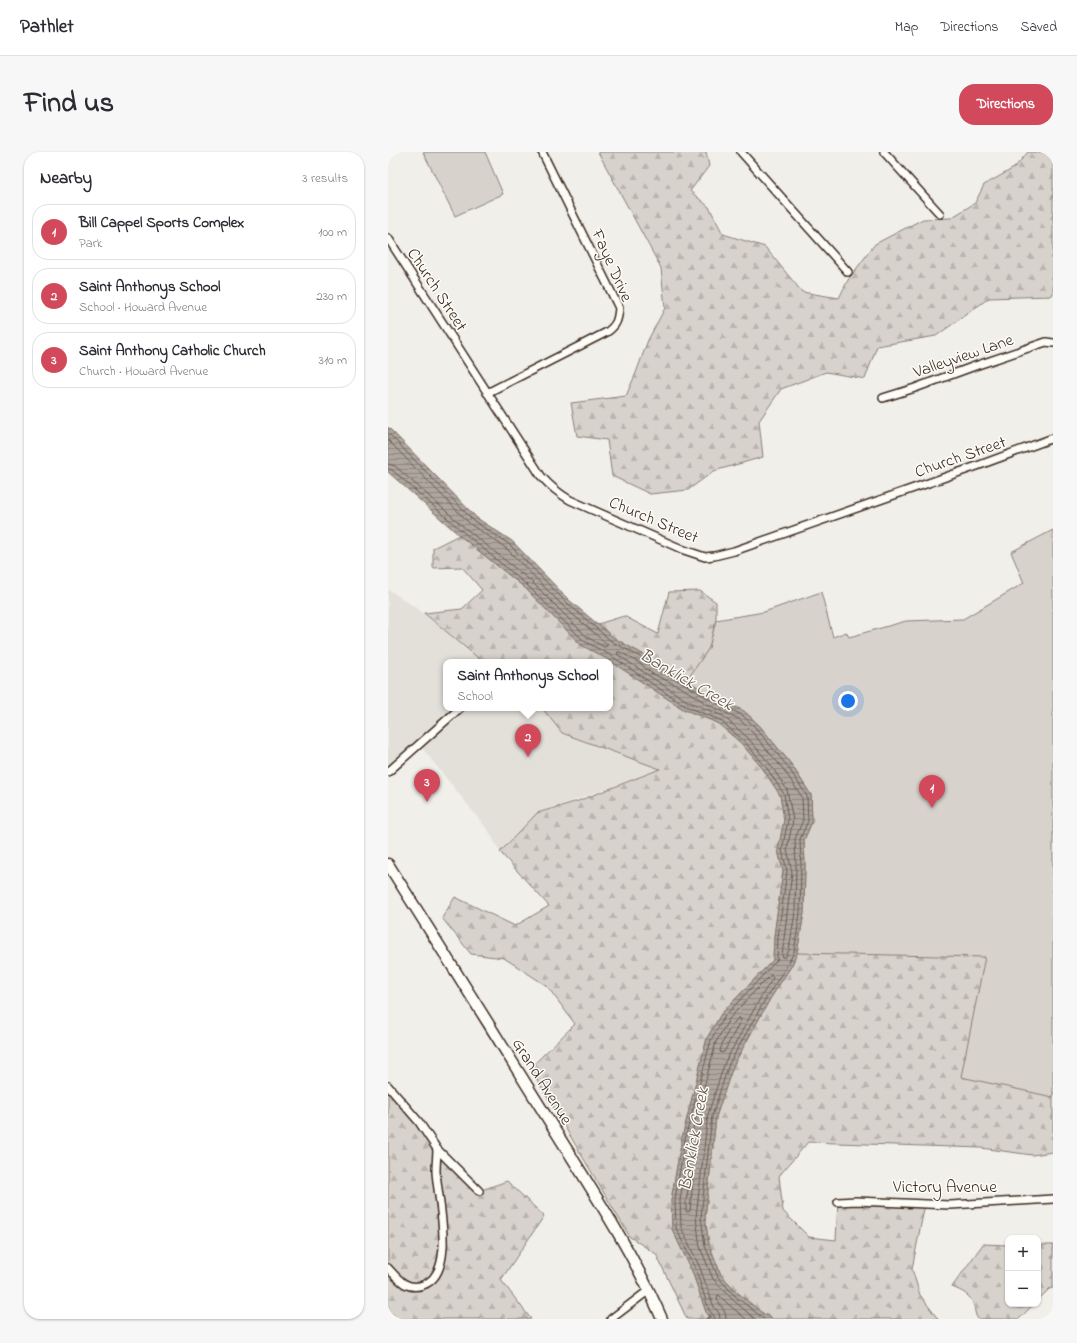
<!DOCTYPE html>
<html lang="en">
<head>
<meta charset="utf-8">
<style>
  body { margin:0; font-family:"Indie Flower",sans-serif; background:#f7f7f7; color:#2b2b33 }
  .controls { position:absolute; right:12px; bottom:12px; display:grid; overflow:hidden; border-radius:8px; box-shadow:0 1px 3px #0004 }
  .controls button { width:36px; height:36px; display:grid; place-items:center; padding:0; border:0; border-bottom:1px solid #e1e1e2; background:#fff; color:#2b2b33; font:20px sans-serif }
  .you { position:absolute; left:460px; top:549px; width:14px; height:14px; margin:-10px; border:3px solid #fff; border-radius:50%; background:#1a73e8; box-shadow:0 0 0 6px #1a73e833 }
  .badge { display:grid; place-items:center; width:26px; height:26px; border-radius:50%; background:#d1495b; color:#fff; font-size:13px; font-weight:700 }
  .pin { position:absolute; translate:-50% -33px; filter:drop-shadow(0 1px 2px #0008) }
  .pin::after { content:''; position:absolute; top:21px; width:14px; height:12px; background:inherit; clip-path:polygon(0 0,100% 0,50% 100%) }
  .popup { position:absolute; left:55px; top:507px; width:170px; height:52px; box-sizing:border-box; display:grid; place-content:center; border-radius:8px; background:#fff; filter:drop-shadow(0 1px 3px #0005); font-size:13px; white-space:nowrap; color:#7c7c81 }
  .popup b { font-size:15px; color:#2b2b33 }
  .popup::after { content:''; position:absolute; left:50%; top:100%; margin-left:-8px; border:8px solid transparent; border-top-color:#fff }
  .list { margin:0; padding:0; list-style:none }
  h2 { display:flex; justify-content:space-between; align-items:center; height:52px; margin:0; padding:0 16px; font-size:17px }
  h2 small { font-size:13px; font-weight:400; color:#7c7c81 }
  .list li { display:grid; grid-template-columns:26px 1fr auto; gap:12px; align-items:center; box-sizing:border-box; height:56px; margin:0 8px 8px; padding:0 8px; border:1px solid #e1e1e2; border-radius:16px }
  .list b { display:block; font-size:15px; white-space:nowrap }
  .list p { margin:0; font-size:13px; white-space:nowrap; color:#7c7c81 }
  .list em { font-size:13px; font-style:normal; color:#7c7c81 }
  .map { position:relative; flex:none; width:665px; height:1167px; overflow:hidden; border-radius:16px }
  header { display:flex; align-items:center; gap:24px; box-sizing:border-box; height:56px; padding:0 20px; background:#fff; border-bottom:1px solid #e1e1e2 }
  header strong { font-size:19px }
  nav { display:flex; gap:22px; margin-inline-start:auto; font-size:14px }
  .intro { display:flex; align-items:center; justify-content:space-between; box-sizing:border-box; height:96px; padding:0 24px }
  h1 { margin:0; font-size:28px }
  .button { padding:10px 18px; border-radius:16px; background:#d1495b; color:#fff; font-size:14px; font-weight:700 }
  main { display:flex; gap:24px; padding:0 24px }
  aside { flex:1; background:#fff; border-radius:16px; box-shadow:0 1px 3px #0004 }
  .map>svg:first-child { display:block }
  .built { fill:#e3e0da }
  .forest { fill:url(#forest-firs); stroke:#897e75 }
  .park { fill:#d7d2cc; stroke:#897e75 }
  .water { fill:url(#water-rules); stroke:#80746b }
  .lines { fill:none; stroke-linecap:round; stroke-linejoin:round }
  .shore { stroke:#695c52; stroke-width:1 }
  .stream { stroke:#80746b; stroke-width:3 }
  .street-casing { stroke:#3b2a1e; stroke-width:10 }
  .secondary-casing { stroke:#3b2a1e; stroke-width:13 }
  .street { stroke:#fdfcf7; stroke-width:7 }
  .secondary { stroke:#fdfcf7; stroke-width:10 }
  .labels { text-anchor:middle; stroke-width:3; stroke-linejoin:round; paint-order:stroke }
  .street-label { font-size:17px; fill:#3b2a1e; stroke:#fdfcf7 }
  .water-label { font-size:18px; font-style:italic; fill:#63554b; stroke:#fdfcf7 }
</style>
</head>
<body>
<header>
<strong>Pathlet</strong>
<nav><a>Map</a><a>Directions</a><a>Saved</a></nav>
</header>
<div class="intro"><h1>Find us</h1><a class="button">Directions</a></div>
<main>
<aside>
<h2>Nearby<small>3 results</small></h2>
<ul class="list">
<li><span class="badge">1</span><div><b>Bill Cappel Sports Complex</b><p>Park</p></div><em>100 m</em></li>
<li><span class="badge">2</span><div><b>Saint Anthonys School</b><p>School · Howard Avenue</p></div><em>230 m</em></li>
<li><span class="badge">3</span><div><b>Saint Anthony Catholic Church</b><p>Church · Howard Avenue</p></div><em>310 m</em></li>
</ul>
</aside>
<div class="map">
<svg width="665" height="1167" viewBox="0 0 665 1167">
  <defs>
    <pattern id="forest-firs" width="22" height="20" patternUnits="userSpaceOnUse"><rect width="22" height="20" fill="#d7d2cc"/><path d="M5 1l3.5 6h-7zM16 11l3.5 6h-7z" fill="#b9b4af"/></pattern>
    <pattern id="water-rules" width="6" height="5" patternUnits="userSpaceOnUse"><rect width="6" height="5" fill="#aea69f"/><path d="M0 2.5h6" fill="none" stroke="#8f8781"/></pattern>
  </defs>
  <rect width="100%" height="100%" fill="#f1efea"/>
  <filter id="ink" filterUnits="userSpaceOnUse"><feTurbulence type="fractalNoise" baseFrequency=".025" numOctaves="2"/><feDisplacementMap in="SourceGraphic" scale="8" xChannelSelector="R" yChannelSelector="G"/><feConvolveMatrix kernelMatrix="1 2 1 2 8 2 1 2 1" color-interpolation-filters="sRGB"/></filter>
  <g filter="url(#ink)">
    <path class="built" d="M1,438L36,461L95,510H58V556H154L174,581L272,617L190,647L149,661L112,700L102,681L31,592L0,620V439Z"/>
    <path class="forest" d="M210,0H318L321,14L302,39L321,55L335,82L377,95L414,140L451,146L460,128L487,92L535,67L563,66L587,51L596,33L626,16L640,0H665V142L663,144L601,146L548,184L489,194L477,227L438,220L393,237L371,269L375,305L326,319L300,338L262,342L224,324L219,288L189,284L183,251L238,244L248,221L260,188L277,156L273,116Z
      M71,383L137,436L193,493L219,507L295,557L329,571L353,591L375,617L392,643L396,668L390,698L395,719L386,784L385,808L333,862L319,886L294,986L283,1048L284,1077L304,1119L318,1160L324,1167H299L268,1102L242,1085L142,916L187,872L159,834L116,806L83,802L54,766L67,745L127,774L161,754L112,700L149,661L190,649L272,617L174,581L154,556H222V510H95L36,461L74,457L94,438L74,415L45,416V396Z
      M312,439L328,450V468L321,496L311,512L493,534L665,940V1000L644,1003L593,996L420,990L391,1024L395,1059L421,1085L448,1088L450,1050L537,1052L524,1117L532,1143L550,1167H384L373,1160L350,1141L333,1123L321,1092L317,1066L328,965L345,914L382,847L404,813L409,801L416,761L417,714L416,688L423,643L403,612L371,573L299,528L267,513L258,504L226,486L210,472L236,464L270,482L281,440Z
      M0,934L49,997L91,1039L119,1029L156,1064L113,1128L143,1167H0Z
      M595,1092L620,1093V1152H646L631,1167H590C587,1163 587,1159 586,1154C583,1143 574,1139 564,1135Z
      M650,1093H665V1136L661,1137L650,1148Z"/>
    <path class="park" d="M35,0H97L115,42L67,64Z
      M665,378V945L573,925L597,805L409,801L416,761L417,714L416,688L424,670L423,643L403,612L371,573L356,559L323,544L299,528L321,496L328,468L376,460L433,440L445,485L458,480L461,485L518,469L575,467L636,431L623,400Z"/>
    <path class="water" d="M0,275L89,366L124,389L181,448L226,486L258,504L267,513L299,528L323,544L356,559L371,573L403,612L423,643L424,670L416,688L417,714L416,761L409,801L404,813L382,847L345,914L328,965L317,1066L321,1092L333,1123L350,1141L373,1160L384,1167H324L318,1160L304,1119L284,1077L283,1048L294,986L319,886L333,862L385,808L386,784L395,719L390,698L396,668L392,643L375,617L353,591L330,571L295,557L219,507L193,493L137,436L71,383L0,320Z"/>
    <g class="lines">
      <path class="shore" d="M0,281L86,369L121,392L178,450L223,489L256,507L265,516L297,532L321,547L354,563L368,576L400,615L419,644L420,669L412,687L413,714L412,761L406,800L400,812L378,846L341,912L324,964L313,1065L317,1094L330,1125L347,1144L376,1167
        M0,288L82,372L118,396L175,454L219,492V494L216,495L199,485L143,429L77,376L7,314L0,312
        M0,317L4,318L74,379L139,433L196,489L222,503L297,554L332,568L356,589L378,615L396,642L400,668L394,698L399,719L390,785L389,808L337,864L323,888L297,987L287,1048L288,1076L308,1118L321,1158L326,1164L327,1167
        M230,500H232L253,512L263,521L294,536L319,552L351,567L364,580L396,618L414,645L415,668L407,687L408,714L407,760L401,798L397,806L394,804L404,720L399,697L405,668L399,638L382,612L359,585L335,564L299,549L230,503Z
        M350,866H352L353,868L336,900L333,901L332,899C335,887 342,875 350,866Z
        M303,1026L305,1028L302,1059L300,1060L298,1059V1049L302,1027Z
        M332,1167L331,1161L326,1155L312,1116L293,1075L292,1048L302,988L328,890L341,867L361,845L383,823L385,826L374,843L337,910L320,962L308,1065L312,1095L325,1127L344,1147L367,1167
        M338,1167C338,1158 332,1154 329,1146L330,1143L332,1144L340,1152L358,1167"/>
      <path class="stream" d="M319,1167L322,1164"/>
      <defs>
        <path id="street" d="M353,0L460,120
          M496,0L552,62
          M0,86L153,324C162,334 170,341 182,348L296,398L317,405L326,404L346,399L589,314L665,286
          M99,241L219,180C229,173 230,167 231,156L154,0
          M495,246L527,236L587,214L658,190L665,191
          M0,620L72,556
          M0,934L31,970L49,997L91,1039
          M450,1050L468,1049L562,1053L665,1047
          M0,1116C10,1127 19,1139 35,1133C70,1121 49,1045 48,1019C48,1011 49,1004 49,997
          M223,1167L261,1138"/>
        <path id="secondary" d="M0,712C55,799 109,885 163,972C202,1035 244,1098 274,1167"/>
      </defs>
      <use href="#street" class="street-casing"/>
      <use href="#secondary" class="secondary-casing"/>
      <use href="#street" class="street"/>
      <use href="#secondary" class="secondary"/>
    </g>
  </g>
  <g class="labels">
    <g class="street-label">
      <text transform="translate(225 113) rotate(66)" y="6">Faye Drive</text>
      <text transform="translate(50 137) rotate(57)" y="6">Church Street</text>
      <text transform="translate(575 203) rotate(-19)" y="6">Valleyview Lane</text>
      <text transform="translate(572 304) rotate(-19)" y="6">Church Street</text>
      <text transform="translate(266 367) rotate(23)" y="6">Church Street</text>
      <text transform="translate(155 929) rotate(58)" y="6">Grand Avenue</text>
      <text x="557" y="1040">Victory Avenue</text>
    </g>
    <g class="water-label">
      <text transform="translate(299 527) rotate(30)" y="6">Banklick Creek</text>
      <text transform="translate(305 987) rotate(-80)" y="6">Banklick Creek</text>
    </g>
  </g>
</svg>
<div class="controls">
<button>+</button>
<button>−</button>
</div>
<div class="you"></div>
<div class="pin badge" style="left:544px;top:656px">1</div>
<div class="pin badge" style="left:140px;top:605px">2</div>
<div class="popup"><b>Saint Anthonys School</b>School</div>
<div class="pin badge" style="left:39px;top:650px">3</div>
</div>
</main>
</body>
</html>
